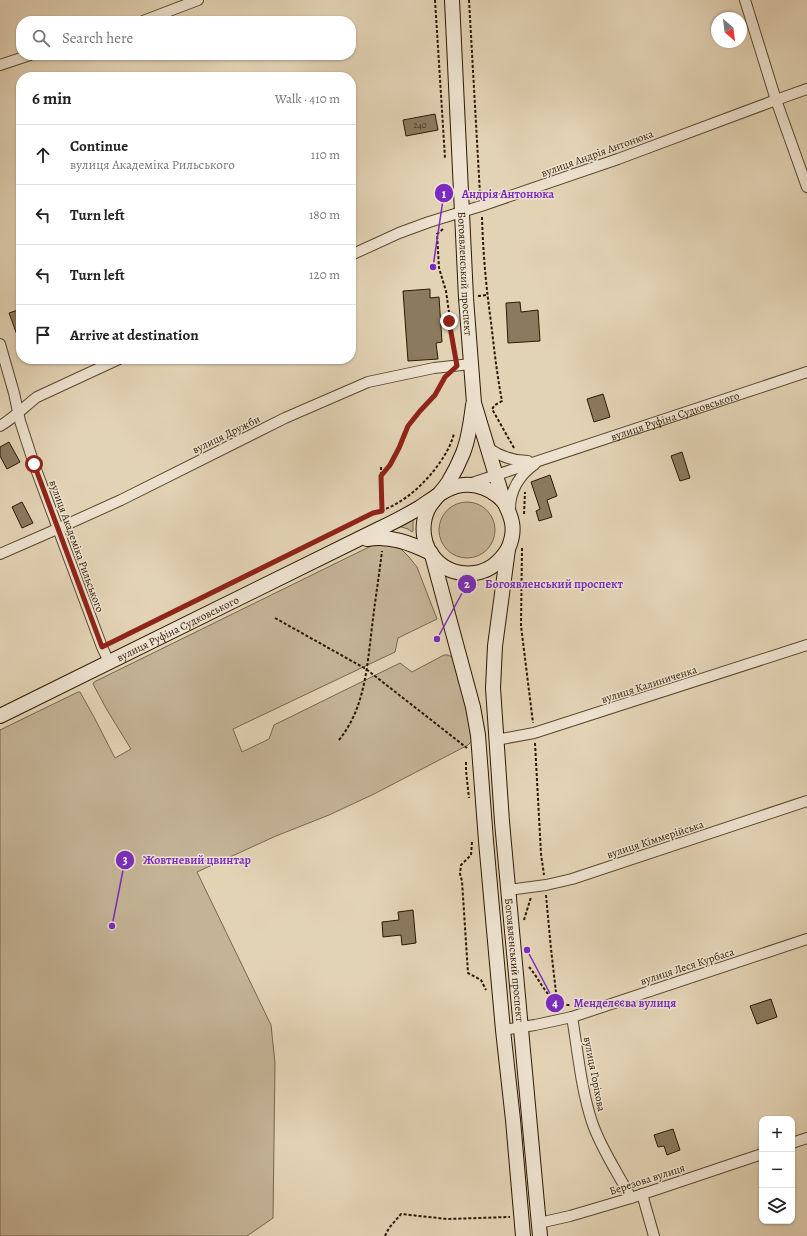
<!DOCTYPE html>
<html lang="en">
<head>
<meta charset="utf-8">
<style>
  body { margin:0; font-family:Alegreya,serif; background:#f2f2f2; color:#222 }
  .controls { position:absolute; right:12px; bottom:12px; display:grid; overflow:hidden; border-radius:8px; box-shadow:0 1px 3px #0004 }
  .controls button { width:36px; height:36px; display:grid; place-items:center; padding:0; border:0; border-bottom:1px solid #e0e0e0; background:#fff; color:#222; font:20px sans-serif }
  .compass { position:absolute; left:711px; top:12px; width:36px; height:36px; border-radius:50%; background:#fff; box-shadow:0 1px 3px #0004; rotate:152deg }
  .stop { position:absolute; width:12px; height:12px; margin:-9px; border:3px solid #8f2418; border-radius:50%; background:#fff }
  .stop.end { background:#8f2418; border-color:#fff; box-shadow:0 1px 4px #0008 }
  .list { margin:0; padding:0; list-style:none }
  h2 { display:flex; justify-content:space-between; align-items:center; height:52px; margin:0; padding:0 16px; font-size:17px }
  h2 small { font-size:13px; font-weight:400; color:#767676 }
  .list li { display:grid; grid-template-columns:26px 1fr auto; gap:12px; align-items:center; box-sizing:border-box; height:60px; padding:0 16px; border-top:1px solid #e0e0e0 }
  .list b { display:block; font-size:15px; white-space:nowrap }
  .list p { margin:0; font-size:13px; white-space:nowrap; color:#767676 }
  .list em { font-size:13px; font-style:normal; color:#767676 }
  .icon { flex:none; width:22px; height:22px; fill:none; stroke:currentColor; stroke-width:2; stroke-linecap:round; stroke-linejoin:round }
  .map { position:relative; flex:none; width:807px; height:1236px; overflow:hidden }
  .search { position:absolute; background:#fff; box-shadow:0 1px 3px #0004; left:16px; top:16px; width:340px; height:44px; display:flex; align-items:center; gap:10px; box-sizing:border-box; padding:0 14px; border-radius:16px; color:#767676; font-size:15px }
  .panel { position:absolute; background:#fff; box-shadow:0 1px 3px #0004; left:16px; top:72px; width:340px; height:292px; border-radius:16px }
  .map>svg:first-child { display:block }
  .green { fill:#c4b396; stroke:#78664c }
  .building { fill:#8b7a5f; stroke:#2c1901 }
  .lines { fill:none; stroke-linecap:round; stroke-linejoin:round }
  .street-casing { stroke:#5a482e; stroke-width:12 }
  .secondary-casing { stroke:#2c1901; stroke-width:16 }
  .path { stroke:#2c1901; stroke-width:2; stroke-dasharray:3 2; stroke-linecap:butt }
  .street { stroke:#ede2cf; stroke-width:10 }
  .secondary { stroke:#ede2cf; stroke-width:14 }
  .route { stroke:#8f2418; stroke-width:5 }
  .labels { text-anchor:middle; stroke-width:3; stroke-linejoin:round; paint-order:stroke }
  .number-label { font-size:9px; fill:#443118 }
  .street-label { font-size:11px; fill:#2c1901; stroke:#ede2cf }
  .leader { fill:none; stroke:#7b2cbf; stroke-width:1.5 }
  .callout-dot { fill:#7b2cbf; stroke:#ede2cf; stroke-width:1.5 }
  .mark-label { font-size:12px; text-anchor:middle; font-weight:bold; fill:#fff }
  .callout-label { font-size:12px; text-anchor:middle; font-weight:bold; fill:#7b2cbf; stroke:#ede2cf; stroke-width:3; stroke-linejoin:round; paint-order:stroke }
</style>
</head>
<body>
<div class="map">
<svg width="807" height="1236" viewBox="0 0 807 1236">
  <rect width="100%" height="100%" fill="#e3d3b5"/>
  <filter id="stains"><feTurbulence type="fractalNoise" baseFrequency=".005" numOctaves="4"/><feColorMatrix values="0 0 0 0 .2 0 0 0 0 .09 0 0 0 0 .02 0 0 0 .5 -.17"/></filter>
  <radialGradient id="worn" r=".72"><stop offset=".6" stop-color="#630" stop-opacity="0"/><stop offset="1" stop-color="#630" stop-opacity=".3"/></radialGradient>
  <path class="green" d="M439 530a28 28 0 1 1 56 0a28 28 0 1 1-56 0Z
    M413,516V531L412,532L408,529L398,526Z
    M378,544L392,546L401,549L409,557L417,567L437,619L398,638L395,652L233,729L242,752L269,739L274,725L400,663L412,672L444,655H448L452,657L470,709L472,741L468,745L374,794L329,815L276,836L197,872L271,1025L275,1063L273,1218L247,1236H0V730L78,692H80L95,719L115,758L131,749L107,710L93,684L94,682L373,545Z"/>
  <path class="building" d="M435,114L438,130L406,136L403,120Z
    M430,289V298L439,297L442,342L436,343L438,359L408,361L403,291Z
    M520,302L521,312L538,310L540,341L508,343L506,303Z
    M21,309V342L20,343L9,313Z
    M603,394L610,417L594,422L587,399Z
    M9,442L20,462L7,469L0,456V447Z
    M682,452L690,478L680,481L671,456Z
    M550,475L557,496L547,500L552,517L539,521L536,511L540,509L531,482Z
    M22,502L33,523L22,528L12,507Z
    M413,910L416,943L402,945L401,935L383,937L382,922L399,920L398,912Z
    M771,999L777,1017L757,1024L750,1006Z
    M673,1129L680,1150L667,1155L664,1146L658,1147L654,1135Z"/>
  <g class="lines">
    <defs>
      <g id="street">
        <path d="M745,0L776,100L807,187"/>
        <path d="M143,21L198,0"/>
        <path d="M0,65L30,55"/>
        <path d="M351,255L399,233L429,222L481,206L618,159L776,100L807,89"/>
        <path d="M0,344L14,393L20,421L34,464L102,647L109,662"/>
        <path d="M0,426C14,418 25,406 37,397L119,359"/>
        <path d="M488,448C501,457 513,461 528,461"/>
        <path id="s1" d="M469,484L807,372"/>
        <path d="M510,513C509,493 518,476 535,464"/>
        <path d="M0,554L48,533L121,500L285,418L368,382L434,368L471,364"/>
        <path d="M496,740L534,733L807,645"/>
        <path d="M508,890L546,885L572,879L807,801"/>
        <path d="M572,1017C578,1052 581,1089 592,1122C601,1149 618,1173 631,1198"/>
        <path d="M503,1030L535,1025L572,1017L807,939"/>
        <path d="M792,1143L807,1138"/>
        <path d="M642,1194L654,1236"/>
        <path d="M539,1223L570,1216L631,1198L762,1154"/>
      </g>
      <g id="secondary">
        <path id="s2" d="M452,0L466,298L474,403L504,502C513,519 516,531 508,549L495,646L493,688L502,822L540,1236"/>
        <path d="M473,405C471,421 469,438 463,453C459,463 454,473 448,483C442,492 433,500 428,509C420,526 423,547 436,560C446,571 461,575 475,573C490,571 500,562 508,549"/>
        <path d="M367,539C390,535 410,543 431,553"/>
        <path d="M432,555L473,707L478,735L486,841L503,1030L513,1120L523,1236"/>
        <path id="s3" d="M0,716L381,528C394,522 407,515 419,508C428,502 436,496 445,491C465,479 489,485 504,502"/>
      </g>
    </defs>
    <use href="#street" class="street-casing"/>
    <use href="#secondary" class="secondary-casing"/>
    <path class="path" d="M435,0L445,158
      M469,0L480,194
      M482,217C483,252 486,287 491,322C494,348 497,375 502,401L495,405L492,409L514,448
      M443,229L437,234L439,268L446,291L455,355
      M478,296L487,295
      M381,467L382,511
      M381,476L390,465L399,448L408,426L420,411L435,395L444,377
      M524,514L525,492
      M522,548L521,626L533,723
      M275,618L366,669L467,748
      M112,642L373,513C404,506 432,478 447,451C450,446 452,440 454,434
      M339,740C365,708 367,667 372,627C375,601 379,576 382,551
      M535,743L541,854L544,875
      M466,762V771L469,798
      M472,842L471,855L461,865L460,874L462,881L468,973L481,980L486,990
      M546,895L551,949L558,1010
      M524,920L531,897
      M529,967C541,980 549,1007 571,1005
      M385,1236L389,1228L401,1214L447,1219L510,1217"/>
    <use href="#street" class="street"/>
    <use href="#secondary" class="secondary"/>
  </g>
  <g class="lines">
    <path class="route" d="M34,464L102,647L373,513L382,511L381,476L390,465L399,448L408,426L420,411L435,395L445,377L457,366L449,321"/>
  </g>
  <g class="labels">
    <g class="number-label">
      <text x="420" y="128">240</text>
    </g>
    <g class="street-label">
      <text transform="translate(597 153) rotate(-20)" y="4">вулиця Андрія Антонюка</text>
      <text dy="4" stroke="none"><textPath href="#s2" startOffset="274">Богоявленський проспект</textPath></text>
      <text dy="4" stroke="none"><textPath href="#s1" startOffset="217">вулиця Руфіна Судковського</textPath></text>
      <text transform="translate(226 434) rotate(-26)" y="4">вулиця Дружби</text>
      <text transform="translate(77 546) rotate(70)" y="4">вулиця Академіка Рильського</text>
      <text dy="4" stroke="none"><textPath href="#s3" startOffset="198">вулиця Руфіна Судковського</textPath></text>
      <text transform="translate(649 684) rotate(-18)" y="4">вулиця Калиниченка</text>
      <text transform="translate(655 839) rotate(-18)" y="4">вулиця Кіммерійська</text>
      <text dy="4" stroke="none"><textPath href="#s2" startOffset="969">Богоявленський проспект</textPath></text>
      <text transform="translate(687 966) rotate(-18)" y="4">вулиця Леся Курбаса</text>
      <text transform="translate(595 1074) rotate(79)" y="4">вулиця Горіхова</text>
      <text transform="translate(647 1179) rotate(-18)" y="4">Березова вулиця</text>
    </g>
  </g>
  <path class="leader" d="M433 267L444 193M437 639L467 584M112 926L125 860M527 950L555 1003"/>
  <g class="callout-dot">
    <circle cx="433" cy="267" r="4"/>
    <circle cx="437" cy="639" r="4"/>
    <circle cx="112" cy="926" r="4"/>
    <circle cx="527" cy="950" r="4"/>
    <circle cx="444" cy="193" r="10"/>
    <circle cx="467" cy="584" r="10"/>
    <circle cx="125" cy="860" r="10"/>
    <circle cx="555" cy="1003" r="10"/>
  </g>
  <g class="mark-label">
    <text x="444" y="198">1</text>
    <text x="467" y="588">2</text>
    <text x="125" y="864">3</text>
    <text x="555" y="1007">4</text>
  </g>
  <g class="callout-label">
    <text x="508" y="198">Андрія Антонюка</text>
    <text x="554" y="588">Богоявленський проспект</text>
    <text x="197" y="864">Жовтневий цвинтар</text>
    <text x="625" y="1007">Менделєєва вулиця</text>
  </g>
  <rect width="100%" height="100%" filter="url(#stains)"/>
  <rect width="100%" height="100%" fill="url(#worn)"/>
</svg>
<div class="controls">
<button>+</button>
<button>−</button>
<button><svg class="icon" aria-label="layers" viewBox="0 0 24 24"><path d="M12 4l9 5-9 5-9-5zM3 14l9 5 9-5"/></svg></button>
</div>
<svg class="compass" viewBox="-18 -18 36 36"><path d="M0-13l5 13h-10z" fill="#e53935"/><path d="M0 13l5-13h-10z" fill="#767676"/></svg>
<div class="stop" style="left:34px;top:464px"></div>
<div class="stop end" style="left:449px;top:321px"></div>
<div class="search"><svg class="icon" aria-label="search" viewBox="0 0 24 24"><circle cx="10" cy="10" r="6"/><path d="M15 15l6 6"/></svg>Search here</div>
<section class="panel">
<h2>6 min<small>Walk · 410 m</small></h2>
<ul class="list">
<li><svg class="icon" aria-label="ahead" viewBox="0 0 24 24"><path d="M12 20V5M6 11l6-6 6 6"/></svg><div><b>Continue</b><p>вулиця Академіка Рильського</p></div><em>110 m</em></li>
<li><svg class="icon" aria-label="left" viewBox="0 0 24 24"><path d="M17 20v-9H6M10 6l-5 5 5 5"/></svg><div><b>Turn left</b></div><em>180 m</em></li>
<li><svg class="icon" aria-label="left" viewBox="0 0 24 24"><path d="M17 20v-9H6M10 6l-5 5 5 5"/></svg><div><b>Turn left</b></div><em>120 m</em></li>
<li><svg class="icon" aria-label="arrive" viewBox="0 0 24 24"><path d="M6 21V4h12l-3 4 3 4H6"/></svg><div><b>Arrive at destination</b></div></li>
</ul>
</section>
</div>
</body>
</html>
